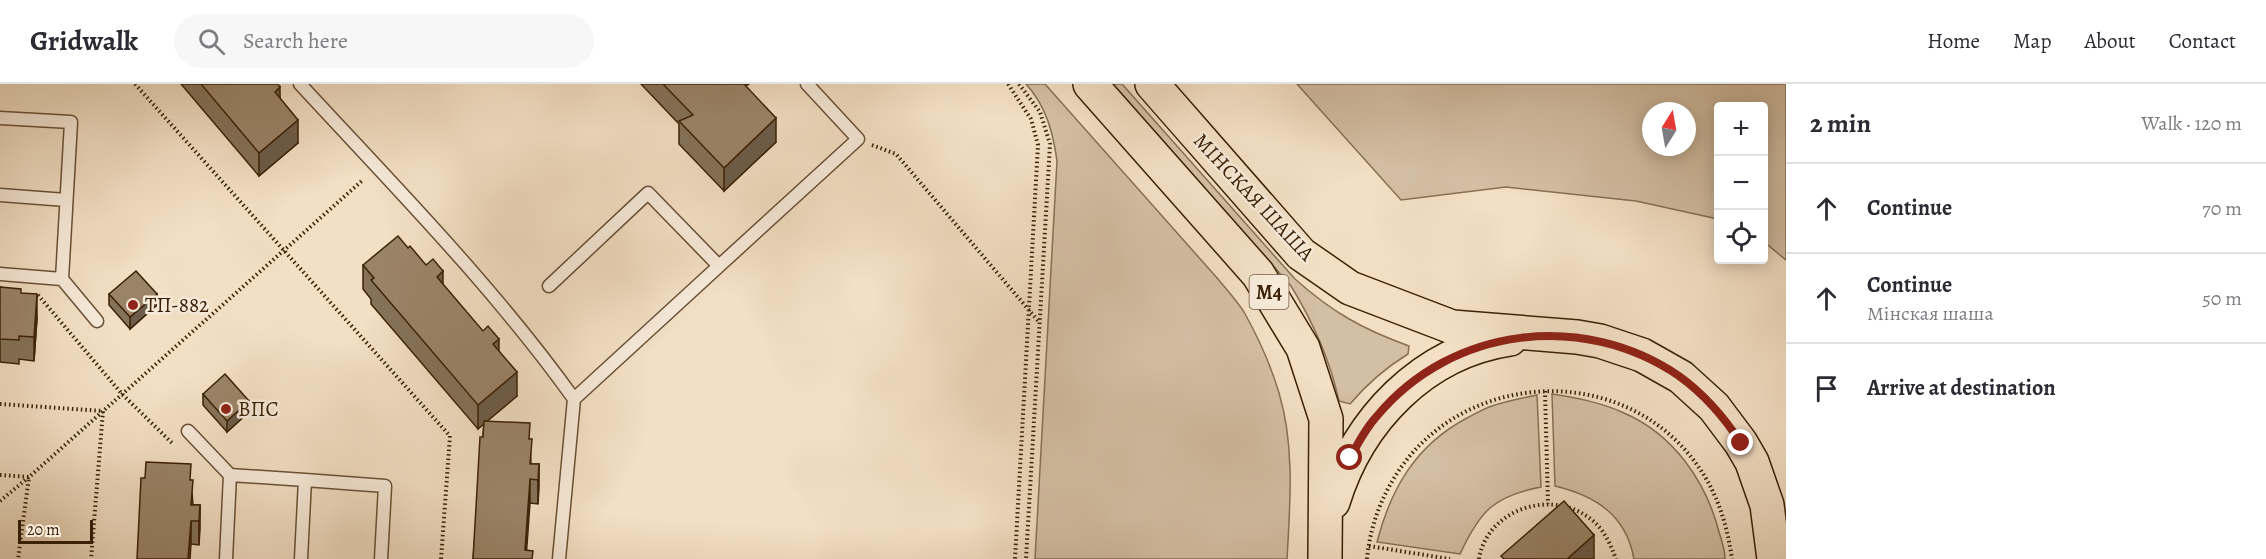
<!DOCTYPE html>
<html lang="en">
<head>
<meta charset="utf-8">
<style>
  body { margin:0; font-family:Alegreya,serif; background:#f7f7f7; color:#2b2b33 }
  .controls { position:absolute; right:18px; top:18px; display:grid; overflow:hidden; border-radius:6px; box-shadow:0 3px 15px #0003 }
  .controls button { width:54px; height:54px; display:grid; place-items:center; padding:0; border:0; border-bottom:2px solid #e1e1e2; background:#fff; color:#2b2b33; font:30px sans-serif }
  .compass { position:absolute; left:1642px; top:18px; width:54px; height:54px; border-radius:50%; background:#fff; box-shadow:0 3px 15px #0003; rotate:11deg }
  .scale { position:absolute; left:18px; bottom:15px; width:75px; box-sizing:border-box; padding-left:6px; border:3px solid #3b2105; border-top:0; font-size:16px; line-height:21px; white-space:nowrap; color:#3b2105; -webkit-text-stroke:4px #f7ead9; paint-order:stroke }
  .stop { position:absolute; width:18px; height:18px; margin:-14px; border:4px solid #8f2418; border-radius:50%; background:#fff }
  .stop.end { background:#8f2418; border-color:#fff; box-shadow:0 2px 6px #0008 }
  .list { margin:0; padding:0; list-style:none }
  h2 { display:flex; justify-content:space-between; align-items:center; height:78px; margin:0; padding:0 24px; font-size:26px }
  h2 small { font-size:20px; font-weight:400; color:#7c7c81 }
  .list li { display:grid; grid-template-columns:39px 1fr auto; gap:18px; align-items:center; box-sizing:border-box; height:90px; padding:0 24px; border-top:2px solid #e1e1e2 }
  .list b { display:block; font-size:22px; white-space:nowrap }
  .list p { margin:0; font-size:20px; white-space:nowrap; color:#7c7c81 }
  .list em { font-size:20px; font-style:normal; color:#7c7c81 }
  .icon { flex:none; width:33px; height:33px; fill:none; stroke:currentColor; stroke-width:2; stroke-linecap:round; stroke-linejoin:round }
  .map { position:relative; flex:none; width:1786px; height:475px; overflow:hidden }
  header { display:flex; align-items:center; gap:36px; box-sizing:border-box; height:84px; padding:0 30px; background:#fff; border-bottom:2px solid #e1e1e2 }
  header strong { font-size:28px }
  nav { display:flex; gap:33px; margin-inline-start:auto; font-size:21px }
  .search { width:420px; height:54px; background:#f7f7f7; display:flex; align-items:center; gap:15px; box-sizing:border-box; padding:0 21px; border-radius:33px; color:#7c7c81; font-size:22px }
  main { display:flex }
  aside { flex:1; background:#fff }
  .map>svg:first-child { display:block }
  .green { fill:#d3bfa4; stroke:#877054; stroke-width:1.5; fill-rule:evenodd }
  .lines { fill:none; stroke-linecap:round; stroke-linejoin:round }
  .lane-casing { stroke:#695035; stroke-width:15 }
  .primary-casing { stroke:#3b2105; stroke-width:36 }
  .path { stroke:#3b2105; stroke-width:4; stroke-dasharray:1.5 3; stroke-linecap:butt }
  .lane { stroke:#f7ead9; stroke-width:12 }
  .primary { stroke:#f2dfc4; stroke-width:33 }
  .wall { fill:#847259; stroke:#3b2105; stroke-width:1.5 }
  .shaded-wall { fill:#6c5c49; stroke:#3b2105; stroke-width:1.5 }
  .building { fill:#9a8468; stroke:#3b2105; stroke-width:1.5 }
  .route { stroke:#8f2418; stroke-width:8 }
  .poi-dot { fill:#8f2418; stroke:#f7ead9; stroke-width:2 }
  .labels { text-anchor:middle; stroke-width:5; stroke-linejoin:round; paint-order:stroke }
  .shield { fill:#f7ead9; stroke:#735d45; stroke-width:1.5 }
  .shield-label { font-size:20px; font-weight:bold; fill:#3b2105 }
  .street-label { font-size:21px; fill:#3b2105; stroke:#f7ead9 }
  .poi-label { font-size:21px; fill:#3b2105; stroke:#f7ead9; text-anchor:start }
</style>
</head>
<body>
<header>
<strong>Gridwalk</strong>
<div class="search"><svg class="icon" aria-label="search" viewBox="0 0 24 24"><circle cx="10" cy="10" r="6"/><path d="M15 15l6 6"/></svg>Search here</div>
<nav><a>Home</a><a>Map</a><a>About</a><a>Contact</a></nav>
</header>
<main>
<div class="map">
<svg width="1786" height="475" viewBox="0 0 1786 475">
  <rect width="100%" height="100%" fill="#f2dfc4"/>
  <filter id="stains"><feTurbulence type="fractalNoise" baseFrequency=".00333" numOctaves="4"/><feColorMatrix values="0 0 0 0 .2 0 0 0 0 .09 0 0 0 0 .02 0 0 0 .5 -.17"/></filter>
  <radialGradient id="worn" r=".72"><stop offset=".6" stop-color="#630" stop-opacity="0"/><stop offset="1" stop-color="#630" stop-opacity=".3"/></radialGradient>
  <path class="green" d="M1026,0H1045L1218,195C1227,206 1237,217 1244,228C1258,253 1271,282 1279,309C1295,362 1290,421 1287,475H1035L1057,77C1053,48 1046,22 1026,0Z
    M1113,0H1122L1295,195C1332,228 1362,245 1409,262L1408,270C1385,284 1367,300 1350,320L1339,317C1330,276 1313,238 1291,202Z
    M1297,0H1786V176L1764,158V22H1718V135L1636,117L1506,103L1401,116ZM1651,27H1687V63H1651Z
    M1552,310C1577,314 1600,318 1624,329C1673,350 1706,397 1719,448C1722,457 1725,466 1725,475H1634C1626,431 1596,412 1555,402Z
    M1537,311L1541,403C1494,412 1480,427 1460,470L1377,458C1391,404 1416,361 1467,334C1475,330 1483,325 1492,322C1507,317 1522,314 1537,311Z"/>
  <g class="lines">
    <defs>
      <path id="lane" d="M300,0C394,102 493,202 574,315L559,475
        M0,34L71,38L62,195L0,190
        M0,111L66,116
        M719,182L858,55L807,0
        M62,195L97,237
        M549,202L648,109L719,182L574,315
        M188,347L230,391L226,475
        M230,391L305,396
        M301,475L305,396L385,402L381,475"/>
      <path id="primary" d="M1090,0L1258,190L1303,264L1326,335L1325,475
        M1152,0L1301,170L1350,204L1452,243L1577,253L1600,257L1642,271L1681,293L1714,323L1741,359L1752,378L1767,421L1774,475
        M1333,418C1358,336 1423,268 1510,255"/>
    </defs>
    <use href="#lane" class="lane-casing"/>
    <use href="#primary" class="primary-casing"/>
    <path class="path" d="M135,0L450,352L441,475
      M1008,0L1031,35L1038,61L1015,475
      M1019,0L1040,28L1050,60L1026,475
      M872,61L896,70L1040,239
      M38,211L122,310L172,359
      M1545,307L1548,420
      M0,320L103,327L91,475
      M0,391L29,393L363,96
      M0,417L29,393L18,475
      M1369,462L1450,475
      M1367,475C1370,442 1382,410 1402,382C1472,285 1623,281 1695,378C1717,407 1727,440 1732,475
      M1479,475C1487,426 1549,405 1588,433C1603,443 1610,459 1616,475"/>
    <use href="#lane" class="lane"/>
    <use href="#primary" class="primary"/>
  </g>
  <path class="wall" d="M181,0H278L280,14L298,59L259,92Z
    M641,0H749L746,2L776,58L724,107L679,60V40Z
    M408,164L443,201L499,267L517,312L487,337L530,355L531,380H539L538,420L530,419L473,475L484,339L478,345L371,220V215L363,205V181Z
    M0,203L21,209L37,234L34,277L19,275V280L0,278Z
    M109,210L157,221L130,245L109,221Z
    M203,310L249,328L227,348L203,321Z
    M145,394L191,396L193,421H200L199,461L191,460Z"/>
  <path class="shaded-wall" d="M280,3V26L275,8Z
    M776,34V58L724,107V84Z
    M298,36V59L259,92V69Z
    M443,187V211L437,193Z
    M37,210V234L34,277V253Z
    M157,210V221L130,245V233Z
    M499,255V278L493,260Z
    M517,288V312L478,345V321Z
    M249,317V328L227,348V337Z
    M539,380V404L538,420V396Z
    M530,395V419L526,475L525,466Z
    M200,421V445L199,461V437Z
    M191,437V460L190,475H188Z
    M1594,451V475H1567Z"/>
  <path class="building" d="M201,0H278L280,3L275,8L298,36L259,69Z
    M663,0H744L776,34L724,84L679,37L693,31Z
    M398,152L408,164L410,162L426,181L433,175L443,187L437,193L483,247L488,242L499,255L493,260L517,288L478,321L371,196L374,194L363,181Z
    M136,187L157,210L130,233L109,210Z
    M0,203L21,205V209L37,210L34,253L19,252V256L0,255Z
    M225,290L249,317L227,337L203,310Z
    M484,337L530,339L529,355H532L530,380H539L538,396L530,395L525,466L533,467L532,475H473L480,353H483Z
    M146,378L191,380L190,396H193L191,421H200L199,437H191L188,475H137L141,394H145Z
    M1564,417L1594,451L1567,475H1504L1501,472Z"/>
  <g class="lines">
    <path class="route" d="M1350,374C1358,359 1366,344 1377,332C1452,242 1584,227 1679,292C1704,310 1724,333 1741,359"/>
  </g>
  <g class="poi-dot">
    <circle cx="133" cy="221" r="6"/>
    <circle cx="226" cy="325" r="6"/>
  </g>
  <g class="labels">
    <rect class="shield" x="1249.5" y="191" width="39" height="34" rx="4.5"/>
    <g class="shield-label">
      <text x="1269" y="215">М4</text>
    </g>
    <g class="street-label">
      <text transform="translate(1254 113) rotate(47)" y="7">МІНСКАЯ ШАША</text>
    </g>
    <g class="poi-label">
      <text x="145" y="228">ТП-882</text>
      <text x="238" y="332">ВПС</text>
    </g>
  </g>
  <rect width="100%" height="100%" filter="url(#stains)"/>
  <rect width="100%" height="100%" fill="url(#worn)"/>
</svg>
<div class="controls">
<button>+</button>
<button>−</button>
<button><svg class="icon" aria-label="locate" viewBox="0 0 24 24"><circle cx="12" cy="12" r="6"/><path d="M12 2v4M12 18v4M2 12h4M18 12h4"/></svg></button>
</div>
<svg class="compass" viewBox="-18 -18 36 36"><path d="M0-13l5 13h-10z" fill="#e53935"/><path d="M0 13l5-13h-10z" fill="#7c7c81"/></svg>
<div class="scale">20 m</div>
<div class="stop" style="left:1350px;top:374px"></div>
<div class="stop end" style="left:1741px;top:359px"></div>
</div>
<aside>
<h2>2 min<small>Walk · 120 m</small></h2>
<ul class="list">
<li><svg class="icon" aria-label="ahead" viewBox="0 0 24 24"><path d="M12 20V5M6 11l6-6 6 6"/></svg><div><b>Continue</b></div><em>70 m</em></li>
<li><svg class="icon" aria-label="ahead" viewBox="0 0 24 24"><path d="M12 20V5M6 11l6-6 6 6"/></svg><div><b>Continue</b><p>Мінская шаша</p></div><em>50 m</em></li>
<li><svg class="icon" aria-label="arrive" viewBox="0 0 24 24"><path d="M6 21V4h12l-3 4 3 4H6"/></svg><div><b>Arrive at destination</b></div></li>
</ul>
</aside>
</main>
</body>
</html>
